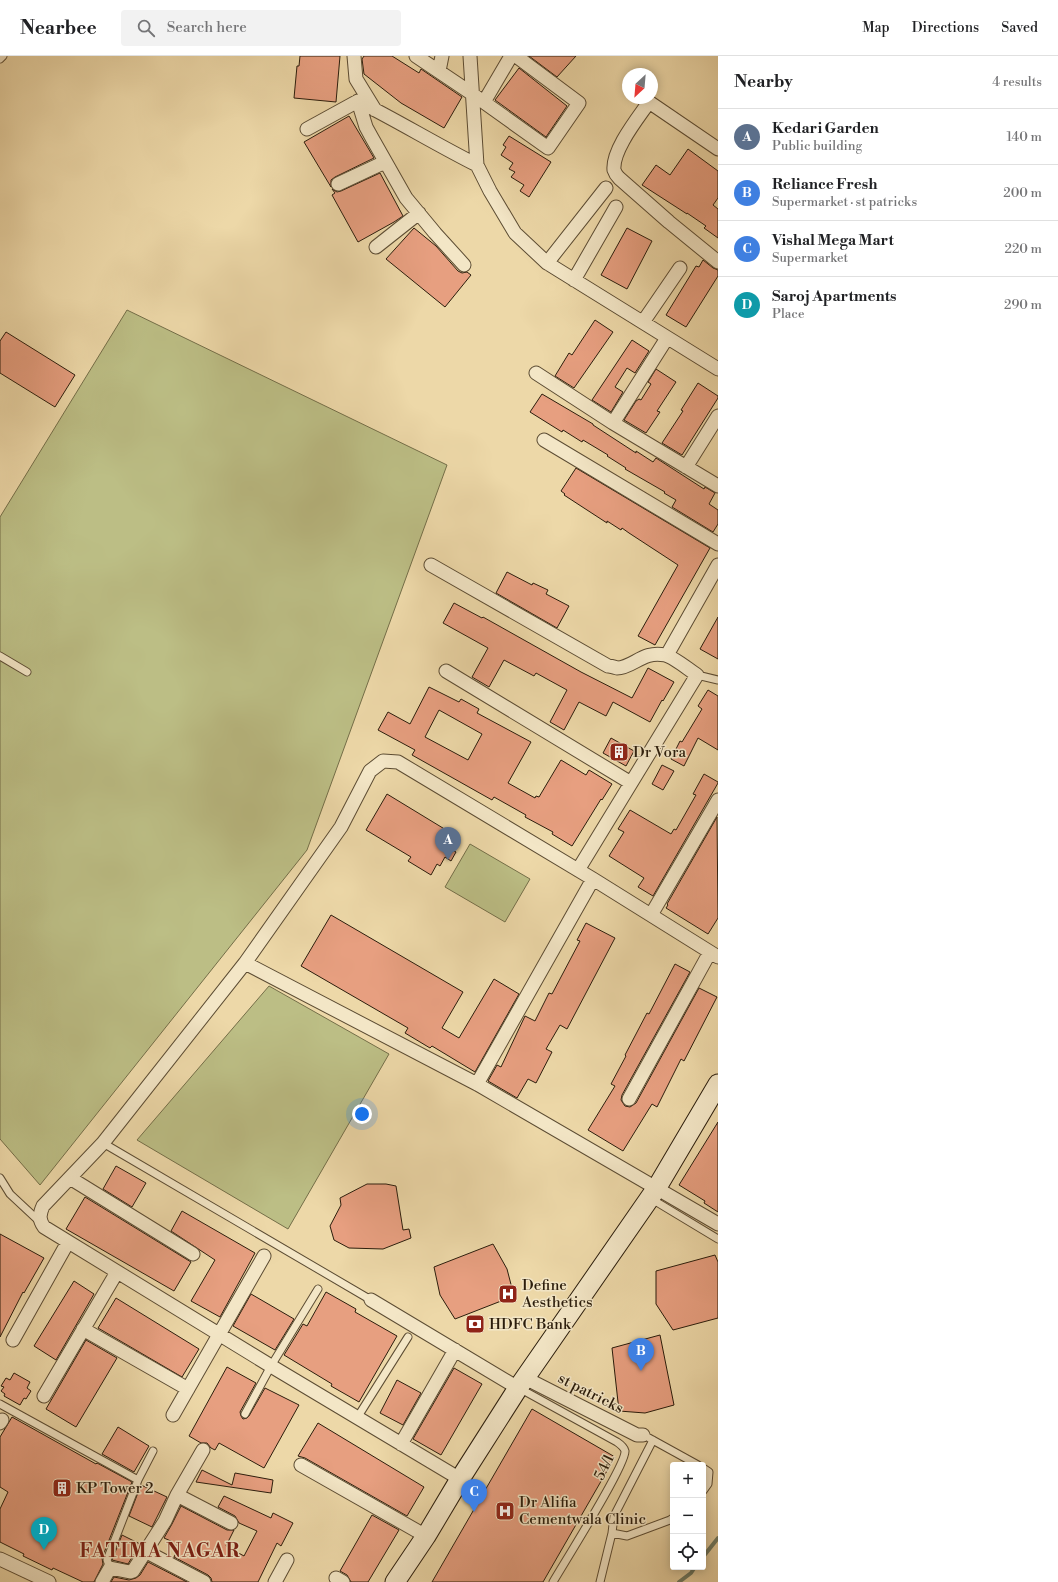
<!DOCTYPE html>
<html lang="en">
<head>
<meta charset="utf-8">
<style>
  body { margin:0; font-family:"Libre Bodoni",serif; background:#f2f2f2; color:#202124 }
  .controls { position:absolute; right:12px; bottom:12px; display:grid; overflow:hidden; border-radius:4px; box-shadow:0 2px 10px #0003 }
  .controls button { width:36px; height:36px; display:grid; place-items:center; padding:0; border:0; border-bottom:1px solid #e0e0e0; background:#fff; color:#202124; font:20px sans-serif }
  .compass { position:absolute; left:622px; top:12px; width:36px; height:36px; border-radius:50%; background:#fff; box-shadow:0 2px 10px #0003; rotate:206deg }
  .you { position:absolute; left:362px; top:1058px; width:14px; height:14px; margin:-10px; border:3px solid #fff; border-radius:50%; background:#1a73e8; box-shadow:0 0 0 6px #1a73e833 }
  .badge { display:grid; place-items:center; width:26px; height:26px; border-radius:50%; background:#8f2418; color:#fff; font-size:13px; font-weight:700 }
  .pin { position:absolute; translate:-50% -33px; filter:drop-shadow(0 1px 2px #0008) }
  .pin::after { content:''; position:absolute; top:21px; width:14px; height:12px; background:inherit; clip-path:polygon(0 0,100% 0,50% 100%) }
  .list { margin:0; padding:0; list-style:none }
  h2 { display:flex; justify-content:space-between; align-items:center; height:52px; margin:0; padding:0 16px; font-size:17px }
  h2 small { font-size:13px; font-weight:400; color:#757577 }
  .list li { display:grid; grid-template-columns:26px 1fr auto; gap:12px; align-items:center; box-sizing:border-box; height:56px; padding:0 16px; border-top:1px solid #e0e0e0 }
  .list b { display:block; font-size:15px; white-space:nowrap }
  .list p { margin:0; font-size:13px; white-space:nowrap; color:#757577 }
  .list em { font-size:13px; font-style:normal; color:#757577 }
  .icon { flex:none; width:22px; height:22px; fill:none; stroke:currentColor; stroke-width:2; stroke-linecap:round; stroke-linejoin:round }
  .map { position:relative; flex:none; width:718px; height:1526px; overflow:hidden }
  header { display:flex; align-items:center; gap:24px; box-sizing:border-box; height:56px; padding:0 20px; background:#fff; border-bottom:1px solid #e0e0e0 }
  header strong { font-size:19px }
  nav { display:flex; gap:22px; margin-inline-start:auto; font-size:14px }
  .search { width:280px; height:36px; background:#f2f2f2; display:flex; align-items:center; gap:10px; box-sizing:border-box; padding:0 14px; border-radius:4px; color:#757577; font-size:15px }
  main { display:flex }
  aside { flex:1; background:#fff }
  .map>svg:first-child { display:block }
  .green { fill:#bcbe85; stroke:#746e48 }
  .lines { fill:none; stroke-linecap:round; stroke-linejoin:round }
  .stream { stroke:#6e7c66; stroke-width:4 }
  .building { fill:#e79f80; stroke:#2b1d0c; fill-rule:evenodd }
  .lane-casing { stroke:#5c4c33; stroke-width:9 }
  .street-casing { stroke:#5c4c33; stroke-width:15 }
  .secondary-casing { stroke:#2b1d0c; stroke-width:21 }
  .lane { stroke:#f3e6c6; stroke-width:7 }
  .street { stroke:#f3e6c6; stroke-width:13 }
  .secondary { stroke:#f3e6c6; stroke-width:19 }
  .labels { text-anchor:middle; stroke-width:3; stroke-linejoin:round; paint-order:stroke }
  .poi-label { font-size:15px; fill:#2b1d0c; stroke:#f3e6c6; text-anchor:start }
  .street-label { font-size:15px; fill:#2b1d0c; stroke:#f3e6c6 }
  .district-label { font-size:19px; font-weight:bold; letter-spacing:1px; fill:#7a1f14; stroke:#f3e6c6 }
</style>
</head>
<body>
<header>
<strong>Nearbee</strong>
<div class="search"><svg class="icon" aria-label="search" viewBox="0 0 24 24"><circle cx="10" cy="10" r="6"/><path d="M15 15l6 6"/></svg>Search here</div>
<nav><a>Map</a><a>Directions</a><a>Saved</a></nav>
</header>
<main>
<div class="map">
<svg width="718" height="1526" viewBox="0 0 718 1526">
  <rect width="100%" height="100%" fill="#edd8a8"/>
  <filter id="stains"><feTurbulence type="fractalNoise" baseFrequency=".005" numOctaves="4"/><feColorMatrix values="0 0 0 0 .2 0 0 0 0 .09 0 0 0 0 .02 0 0 0 .5 -.17"/></filter>
  <radialGradient id="worn" r=".72"><stop offset=".6" stop-color="#630" stop-opacity="0"/><stop offset="1" stop-color="#630" stop-opacity=".3"/></radialGradient>
  <path class="green" d="M127,254L447,409L307,794L40,1129L0,1083V461Z
    M470,788L530,823L505,866L445,831Z
    M269,930L389,998L288,1173L137,1084Z"/>
  <g class="lines">
    <path class="stream" d="M703,1501L718,1482
      M679,1526L691,1517L695,1511"/>
  </g>
  <path class="building" d="M300,0H340L336,46L294,42L297,10H299Z
    M364,0H392L419,17L421,13L462,41L444,72L401,47L364,18L362,3Z
    M529,0H576L557,21Z
    M519,12L567,50L546,81L495,44Z
    M349,60L374,102L335,121L331,124V131L304,86Z
    M509,80L551,106L529,141L520,135L524,129L511,121L515,116L509,113L513,107L501,99L506,91L503,89Z
    M688,93L718,115V142L713,149L718,153V182L704,172L706,170L687,157V158L642,129L656,109L670,119Z
    M380,117L403,160L394,166L358,186L332,139L335,137L332,133L337,136L341,135Z
    M414,172L436,190L458,215L462,217L467,216L471,219L445,251L386,203Z
    M627,172L652,185L627,233L601,219Z
    M703,204L713,212L718,214V220L686,271L666,259L696,210L699,211Z
    M595,264L613,276L574,332L555,320L569,297L572,299Z
    M6,276L75,319L55,351L0,317V285Z
    M632,284L649,295L635,317L627,312L615,331L623,336L611,356L592,344Z
    M656,313L676,326L657,355L660,356L646,377L624,364L636,345L639,343L641,344L651,328L648,326Z
    M698,327L718,340V342L682,399L662,387L683,355L681,354Z
    M542,338L593,368V369L636,397V395L653,406L656,402L704,433L705,431L715,437L709,448L718,454V468L713,476L672,451L676,444L664,437L665,436L625,413L626,412L607,400L608,399L583,384L582,386L563,374L562,376L530,356Z
    M576,412L710,492L655,589L638,580L678,509L629,477L622,472L621,474L607,465V467L564,439L565,438L561,435Z
    M507,516L532,529L533,527L548,534L546,538L569,550L557,572L496,537Z
    M454,547L482,562L483,561L581,616L632,642L648,612L674,626L663,645L662,644L650,666L613,646L606,660L579,646L564,674L550,666L567,634L536,617L534,620L504,604L489,631L472,621L488,592L443,567Z
    M718,561V603L700,593Z
    M429,631L459,646L461,643L479,653L477,657L531,686L508,727L535,742L536,740L539,741L561,704L586,719L589,714L612,728L602,744L601,743L572,790L552,778L553,776L525,761L526,759L494,741L492,744L412,699L415,694L378,674L388,656L410,668ZM439,654L482,678L468,704L425,681Z
    M708,634L718,640V694L698,682L684,710L671,703L680,685L682,686L702,653L698,650Z
    M611,682L634,695L626,710L603,697Z
    M662,709L674,715L663,734L652,728Z
    M704,718L718,726V727L653,840L638,831L644,822L609,800L624,776L618,773L630,754L671,778L674,773L676,774L696,739L693,738Z
    M387,738L456,780L449,792L456,796L451,805L445,801L440,810L437,808L431,819L408,805L411,801L366,774Z
    M717,761L718,862L708,878L666,852L668,849L667,848Z
    M331,859L463,936L442,972L459,982L494,923L519,938L475,1016L432,990L430,992L405,977L408,972L301,910Z
    M586,867L615,882L567,973L560,969L546,993L552,996L536,1027L528,1023L517,1042L488,1025L497,1009L501,1011L525,960L535,965L549,937L552,938L580,885L577,884Z
    M675,908L690,916L622,1039L621,1044L625,1050L630,1051L636,1047L699,932L717,941L684,1005L681,1003L657,1051L652,1048L623,1095L588,1074L615,1030L611,1028L626,1000L625,999L647,957L649,958Z
    M718,1066V1156L704,1147L705,1145L679,1129Z
    M116,1110L146,1127L132,1151L103,1133Z
    M367,1128H386L396,1130L403,1174L409,1173L411,1182L383,1193L349,1192L334,1184L330,1170L341,1149L340,1142Z
    M85,1141L191,1206L174,1235L66,1173Z
    M182,1155L255,1197L220,1261L191,1245L215,1204L171,1175Z
    M0,1178L44,1202L24,1237L23,1236L0,1281Z
    M493,1188L507,1213L514,1240L455,1263L440,1239L434,1211Z
    M715,1199L718,1206V1262L673,1274L656,1248V1215Z
    M74,1225L94,1238L56,1304L34,1290Z
    M326,1236L356,1253L355,1256L397,1280L359,1346L331,1330L332,1328L284,1299L303,1268L307,1270Z
    M251,1238L294,1263L275,1294L233,1270Z
    M116,1242L199,1293L182,1321L98,1272Z
    M660,1279L674,1349L645,1357L619,1355L612,1292Z
    M86,1284L117,1302L76,1371L46,1353Z
    M227,1311L256,1327L240,1356L241,1360L243,1363L247,1362L249,1360L265,1332L299,1349L264,1412L219,1387L215,1394L211,1392L207,1387H201L189,1380Z
    M454,1312L482,1328L441,1399L413,1383Z
    M14,1317L30,1326L27,1332L31,1335L26,1343L24,1342L20,1349L4,1340L5,1338L1,1335L4,1331L1,1330L6,1322L10,1324Z
    M397,1324L421,1337L403,1369L380,1357Z
    M532,1353L615,1401L543,1526H432Z
    M12,1361L96,1408L97,1407L132,1426L102,1502L103,1508L94,1526H83L53,1512L52,1514L23,1500L24,1498L0,1486V1453L8,1436L0,1431V1381Z
    M318,1367L424,1431L407,1460L305,1402L298,1400Z
    M118,1371L149,1390L134,1416L102,1398Z
    M202,1414L232,1429L235,1417L273,1424L271,1437L196,1426Z
    M141,1429L167,1441L152,1471L129,1460Z
    M224,1440L271,1462L273,1457L293,1467L281,1490L277,1487L258,1526H212L211,1522L208,1519L174,1501L179,1491L172,1488L173,1486L164,1482L172,1468L181,1450L227,1474H234L226,1490L244,1500L257,1475L239,1467L235,1460L218,1451Z
    M372,1459L399,1474L368,1526H351L347,1519L340,1515Z
    M122,1479L140,1488L128,1508L112,1504Z
    M148,1506L187,1526H111L114,1521L129,1524L136,1522L140,1519Z"/>
  <g class="lines">
    <defs>
      <path id="lane" d="M0,3L3,0
        M0,600L27,616
        M697,619L718,624
        M103,1087L371,1244
        M0,1122L10,1138L40,1166
        M650,1142L718,1183
        M519,1332L617,1386C620,1388 624,1391 625,1395C626,1409 564,1507 553,1526
        M0,1348L138,1424L153,1395
        M245,1358L271,1310L318,1233
        M357,1362L408,1281
        M649,1382L698,1409
        M703,1412L709,1416L708,1428L703,1435
        M612,1477L614,1460L653,1384
        M110,1512L107,1504L138,1424
        M600,1526L612,1477L627,1480L670,1464L673,1462"/>
      <path id="street" d="M354,0L356,23L375,54
        M416,0L471,37L548,92L579,47L516,0
        M470,0L477,109L490,135L515,177L547,207L718,313
        M439,15L442,0
        M484,46L511,0
        M307,73L358,45
        M718,93L649,46C638,62 612,94 614,114C615,117 617,120 619,122L669,166L718,206
        M338,128L385,106
        M376,191L419,157
        M547,207L606,132
        M464,209L435,177L406,142L372,82L366,71L358,45C398,65 437,89 477,109
        M574,224L616,151
        M643,266L680,212
        M536,317L613,367L718,430
        M613,367L667,282
        M544,384L718,488
        M686,411L718,360
        M431,509L608,610C611,610 614,611 617,612C633,612 643,594 665,599C674,601 689,614 697,619L578,814
        M667,599L718,509
        M446,615L631,727
        M651,859L718,744
        M718,901L593,823L398,706L383,705L370,715L341,771L245,907L477,1028L718,1168
        M245,907L103,1087L43,1150C39,1159 39,1164 44,1171L271,1310L460,1423
        M477,1028L593,823
        M629,1043L710,896
        M70,1122L193,1198
        M371,1244L518,1332
        M83,1273L188,1333
        M13,1284L68,1186
        M525,1322L637,1379H643
        M44,1340L117,1216
        M173,1359L264,1200
        M0,1367L2,1364
        M401,1388L455,1294
        M301,1409L426,1480
        M177,1439L231,1467
        M145,1495L204,1526
        M0,1503L49,1526
        M336,1522L343,1526
        M102,1526L110,1512L130,1516L133,1515L165,1465L177,1439L203,1394
        M275,1526L287,1504"/>
      <path id="secondary" d="M395,1526L426,1480L460,1423L518,1332L656,1133L718,1028"/>
    </defs>
    <use href="#lane" class="lane-casing"/>
    <use href="#street" class="street-casing"/>
    <use href="#secondary" class="secondary-casing"/>
    <use href="#lane" class="lane"/>
    <use href="#street" class="street"/>
    <use href="#secondary" class="secondary"/>
  </g>
  <defs>
    <symbol id="building-square" viewBox="-11 -11 22 22"><rect x="-9" y="-9" width="18" height="18" rx="4" fill="#8f2418" stroke="#f3e6c6"/><path d="M-4-6H4V6H1V3H-1V6H-4ZM-2.5-4.3h1.7v1.8h-1.7ZM.8-4.3h1.7v1.8H.8ZM-2.5-1h1.7V.8h-1.7ZM.8-1h1.7V.8H.8Z" fill="#fff"/></symbol>
    <symbol id="hospital-square" viewBox="-11 -11 22 22"><rect x="-9" y="-9" width="18" height="18" rx="4" fill="#8f2418" stroke="#f3e6c6"/><path d="M-5-5h3v3.5h4V-5h3V5h-3V1.5h-4V5h-3Z" fill="#fff"/></symbol>
    <symbol id="bank-square" viewBox="-11 -11 22 22"><rect x="-9" y="-9" width="18" height="18" rx="4" fill="#8f2418" stroke="#f3e6c6"/><path d="M-6-4H6V4H-6ZM0-2.3a2.3 2.3 0 1 0 0 4.6a2.3 2.3 0 1 0 0-4.6Z" fill="#fff"/></symbol>
  </defs>
  <g fill-rule="evenodd">
    <use href="#building-square" x="608" y="685" width="22" height="22"/>
    <use href="#hospital-square" x="497" y="1227" width="22" height="22"/>
    <use href="#bank-square" x="464" y="1257" width="22" height="22"/>
    <use href="#building-square" x="51" y="1421" width="22" height="22"/>
    <use href="#hospital-square" x="494" y="1444" width="22" height="22"/>
  </g>
  <g class="labels">
    <g class="poi-label">
      <text x="633" y="701">Dr Vora</text>
      <text x="522" y="1234">Define<tspan x="522" dy="17">Aesthetics</tspan></text>
      <text x="489" y="1273">HDFC Bank</text>
      <text x="76" y="1437">KP Tower 2</text>
      <text x="519" y="1451">Dr Alifia<tspan x="519" dy="17">Cementwala Clinic</tspan></text>
    </g>
    <g class="street-label">
      <text transform="translate(591 1337) rotate(27)" y="5">st patricks</text>
      <text transform="translate(604 1411) rotate(-64)" y="5">54/1</text>
    </g>
    <g class="district-label">
      <text x="160" y="1501">FATIMA NAGAR</text>
    </g>
  </g>
  <rect width="100%" height="100%" filter="url(#stains)"/>
  <rect width="100%" height="100%" fill="url(#worn)"/>
</svg>
<div class="controls">
<button>+</button>
<button>−</button>
<button><svg class="icon" aria-label="locate" viewBox="0 0 24 24"><circle cx="12" cy="12" r="6"/><path d="M12 2v4M12 18v4M2 12h4M18 12h4"/></svg></button>
</div>
<svg class="compass" viewBox="-18 -18 36 36"><path d="M0-13l5 13h-10z" fill="#e53935"/><path d="M0 13l5-13h-10z" fill="#757577"/></svg>
<div class="you"></div>
<div class="pin badge" style="left:448px;top:804px;background:#5c6f8a">A</div>
<div class="pin badge" style="left:641px;top:1315px;background:#3f7fe0">B</div>
<div class="pin badge" style="left:474px;top:1456px;background:#3f7fe0">C</div>
<div class="pin badge" style="left:44px;top:1494px;background:#0f9aa8">D</div>
</div>
<aside>
<h2>Nearby<small>4 results</small></h2>
<ul class="list">
<li><span class="badge" style="background:#5c6f8a">A</span><div><b>Kedari Garden</b><p>Public building</p></div><em>140 m</em></li>
<li><span class="badge" style="background:#3f7fe0">B</span><div><b>Reliance Fresh</b><p>Supermarket · st patricks</p></div><em>200 m</em></li>
<li><span class="badge" style="background:#3f7fe0">C</span><div><b>Vishal Mega Mart</b><p>Supermarket</p></div><em>220 m</em></li>
<li><span class="badge" style="background:#0f9aa8">D</span><div><b>Saroj Apartments</b><p>Place</p></div><em>290 m</em></li>
</ul>
</aside>
</main>
</body>
</html>
